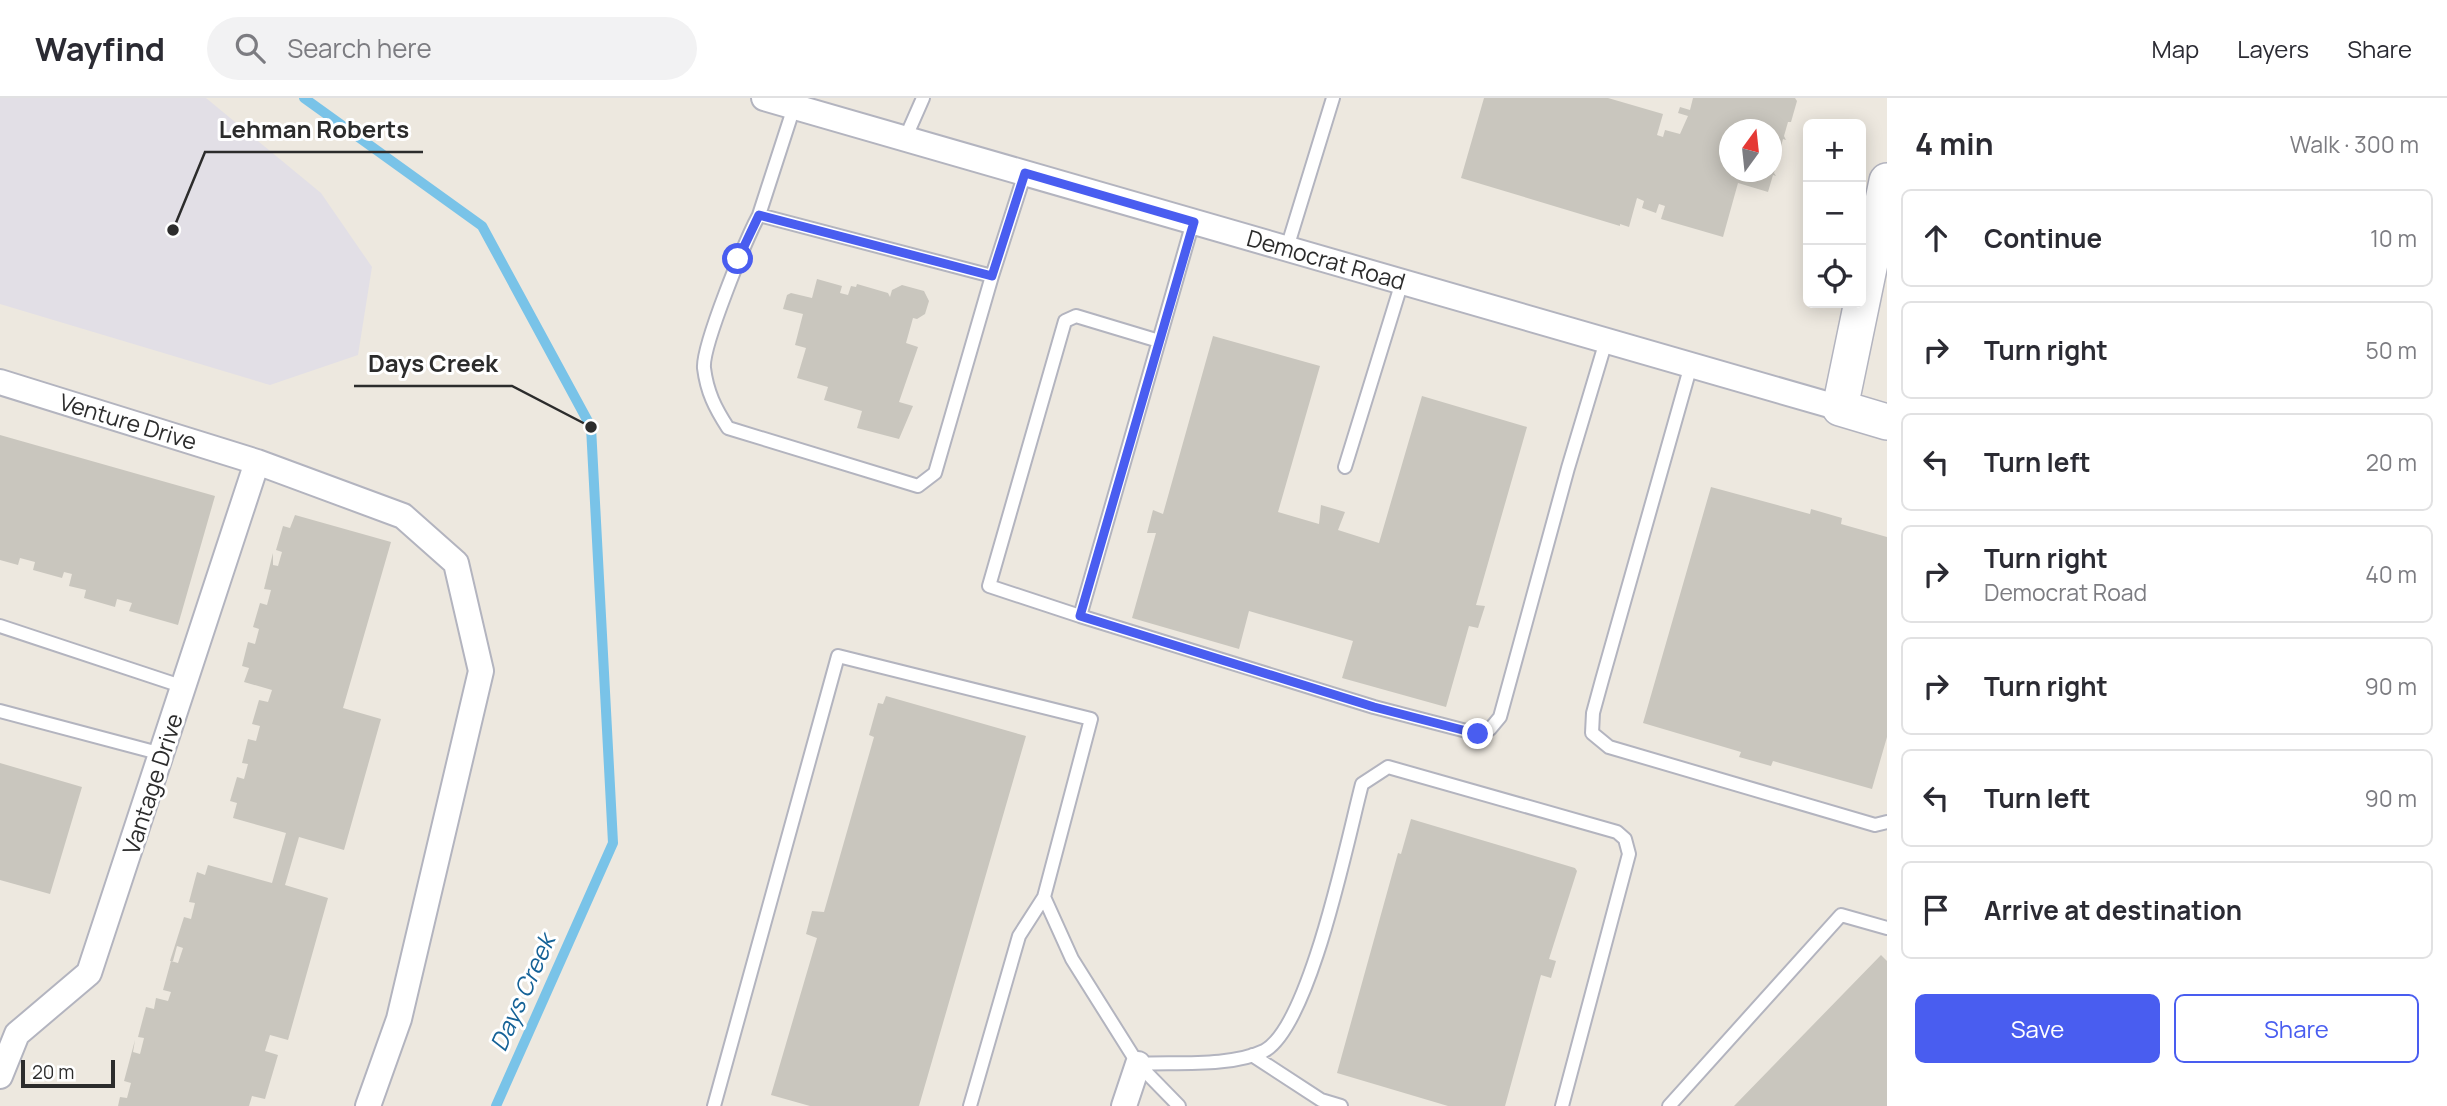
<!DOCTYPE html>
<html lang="en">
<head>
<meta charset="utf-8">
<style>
  body { margin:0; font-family:Manrope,sans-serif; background:#f2f2f3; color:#2b2b33 }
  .controls { position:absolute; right:21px; top:21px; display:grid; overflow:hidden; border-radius:10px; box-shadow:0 4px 18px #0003 }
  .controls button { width:63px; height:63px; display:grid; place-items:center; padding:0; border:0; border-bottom:2px solid #e1e1e2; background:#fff; color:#2b2b33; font:35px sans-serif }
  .compass { position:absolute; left:1719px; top:21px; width:63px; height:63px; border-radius:50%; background:#fff; box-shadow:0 4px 18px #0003; rotate:15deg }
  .scale { position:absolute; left:21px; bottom:18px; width:94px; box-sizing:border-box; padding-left:7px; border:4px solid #2c2c2c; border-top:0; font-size:19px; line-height:24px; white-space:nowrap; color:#2c2c2c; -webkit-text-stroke:5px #fff; paint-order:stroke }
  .stop { position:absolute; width:21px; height:21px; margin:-16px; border:5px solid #495df0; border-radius:50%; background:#fff }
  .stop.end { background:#495df0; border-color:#fff; box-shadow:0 2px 7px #0008 }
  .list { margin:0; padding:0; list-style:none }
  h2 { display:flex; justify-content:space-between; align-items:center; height:91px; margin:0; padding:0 28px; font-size:30px }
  h2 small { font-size:23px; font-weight:400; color:#7c7c81 }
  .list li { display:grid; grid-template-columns:46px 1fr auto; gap:21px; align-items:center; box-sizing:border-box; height:98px; margin:0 14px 14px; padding:0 14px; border:2px solid #e1e1e2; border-radius:10px }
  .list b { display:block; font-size:26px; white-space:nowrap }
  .list p { margin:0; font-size:23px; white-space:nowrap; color:#7c7c81 }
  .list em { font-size:23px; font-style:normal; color:#7c7c81 }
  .actions { display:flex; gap:14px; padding:21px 28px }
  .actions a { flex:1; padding:16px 0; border:2px solid #495df0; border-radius:10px; text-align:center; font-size:24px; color:#495df0 }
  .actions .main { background:#495df0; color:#fff }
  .icon { flex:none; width:38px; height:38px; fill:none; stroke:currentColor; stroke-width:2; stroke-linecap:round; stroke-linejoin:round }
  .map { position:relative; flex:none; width:1887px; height:1008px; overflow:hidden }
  header { display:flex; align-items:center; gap:42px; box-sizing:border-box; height:98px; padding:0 35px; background:#fff; border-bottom:2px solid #e1e1e2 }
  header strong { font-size:33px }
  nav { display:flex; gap:38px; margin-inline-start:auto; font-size:24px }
  .search { width:490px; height:63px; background:#f2f2f3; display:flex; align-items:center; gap:18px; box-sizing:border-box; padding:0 24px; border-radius:38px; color:#7c7c81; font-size:26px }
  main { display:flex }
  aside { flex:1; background:#fff }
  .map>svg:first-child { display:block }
  .industrial { fill:#e2dfe6 }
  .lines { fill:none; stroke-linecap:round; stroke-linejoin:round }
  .stream { stroke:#79c3e8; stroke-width:10 }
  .building { fill:#c9c6be; fill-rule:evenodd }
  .lane-casing { stroke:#b3b4bf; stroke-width:16 }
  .street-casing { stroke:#b3b4bf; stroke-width:28 }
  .secondary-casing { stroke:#b3b4bf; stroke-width:38 }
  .lane { stroke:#fff; stroke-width:12 }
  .street { stroke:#fff; stroke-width:24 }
  .secondary { stroke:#fff; stroke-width:35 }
  .route { stroke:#495df0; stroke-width:9 }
  .labels { text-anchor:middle; stroke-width:6; stroke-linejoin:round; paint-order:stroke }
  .street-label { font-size:23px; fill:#2c2c2c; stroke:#fff }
  .water-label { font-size:24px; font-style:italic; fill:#156297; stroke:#fff }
  .leader { fill:none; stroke:#2c2c2c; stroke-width:2.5 }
  .callout-dot { fill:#2c2c2c; stroke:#fff; stroke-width:2.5 }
  .callout-label { font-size:24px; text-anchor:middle; font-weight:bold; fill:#2c2c2c; stroke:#fff; stroke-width:6; stroke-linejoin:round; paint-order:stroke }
</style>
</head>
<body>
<header>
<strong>Wayfind</strong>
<div class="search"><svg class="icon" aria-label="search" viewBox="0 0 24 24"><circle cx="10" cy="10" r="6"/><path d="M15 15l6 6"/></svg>Search here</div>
<nav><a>Map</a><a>Layers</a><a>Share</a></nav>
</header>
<main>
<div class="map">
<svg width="1887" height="1008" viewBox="0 0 1887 1008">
  <rect width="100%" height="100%" fill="#ede8df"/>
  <path class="industrial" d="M0,0H206L321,95L372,169L358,257L270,287L0,206Z"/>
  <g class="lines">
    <path class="stream" d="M304,0L482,128L591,329L613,745L496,1008"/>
  </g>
  <path class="building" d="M1484,0H1608L1663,16L1657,37L1663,39L1665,32L1680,36L1688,18L1678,15L1680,9L1690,12L1693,0H1795L1797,3L1791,24H1788L1784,38L1786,42L1783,41L1779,56L1774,75L1776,78L1773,77L1768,94L1738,85L1723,139L1661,121L1665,108L1659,106L1656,115L1642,110L1644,103L1637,100L1629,129L1620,126V128L1461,80ZM1730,32H1772V74H1730Z
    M817,181L842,188L840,195L848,197L851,188L856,189L857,186L888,195L890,199L892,192L902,187L924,193L929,203L925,216L917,221L913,220L906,245L918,249L899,304L913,308L899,341L857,330L862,313L824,302L828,289L797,280L806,250L795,247L803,216L783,211L787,197L791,195L812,200Z
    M1213,238L1320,268L1278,414L1319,426L1321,407L1345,414L1338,432L1379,445L1422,298L1527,329L1476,507L1485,508L1478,530L1469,528L1446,609L1342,580L1353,543L1249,513L1239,551L1132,520L1156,435H1147L1153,412L1163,416Z
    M0,337L215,398L178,527L129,513L132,505L117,501L115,509L84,500L86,492L69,488L72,476L64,474L62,480L33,472L35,464L20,460L18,467L0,462Z
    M1711,389L1810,416L1811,411L1842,420L1841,426L1887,439V639L1872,691L1773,663L1771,668L1739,659L1741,654L1643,625Z
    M295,417L391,444L343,610L381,621L344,752L299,739L285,787L328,800L288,942L270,937L265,953L278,957L265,1001L252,998L249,1008H118L120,999L127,1000L131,985L124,983L135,942L133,954L140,956L144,940L138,939L146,909L154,911L156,900L168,903L171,894L163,892L171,863L178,865L183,850L177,848L173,863H170L184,819L191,821L195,805L189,804L197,774L205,777L208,767L272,785L286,735L233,720L237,705L230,703L237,679L244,681L248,666L242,665L248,641L256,643L260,628L252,626L259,602L268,604L272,592L244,584L249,570L242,568L248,544L255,546L259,531L253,529L260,505L267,507L271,492L264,491L273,455V467L278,468L282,454L276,452L283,428L290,430Z
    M886,598L1026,638L919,1008H810L771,997L817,840L806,836L812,813L824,814L874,639L869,637L878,605L883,606Z
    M0,665L82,689L50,796L0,782Z
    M1411,721L1575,770L1577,773L1549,861L1556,863L1551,880L1541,877L1505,1008H1448L1337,975L1398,755L1401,756Z
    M1881,857L1887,863V1008H1734Z"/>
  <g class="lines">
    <defs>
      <path id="lane" d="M794,9L759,117L992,178L1025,75
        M905,41L923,0
        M759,117C746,141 702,248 704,270C707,294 715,310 728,330L918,388L935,375L992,178
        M1287,150L1333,0
        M1159,243L1076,218L1065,223L989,488L1080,518L1193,124
        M1691,267L1602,582L1593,615L1592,635L1609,649L1875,727L1887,724
        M1345,369L1402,184
        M1080,518L1374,609L1478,636L1490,631L1500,619L1568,370L1606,243
        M0,528L184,589
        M0,613L162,656
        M1252,957L1321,1002L1341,1008
        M1138,966C1174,964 1231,969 1264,953C1310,929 1348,739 1362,686L1388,669L1617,734L1625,741L1629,756L1562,1008
        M714,1008L838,558L1091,621L1044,799L1072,861L1138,966L1179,1008
        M970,1008L1019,838L1044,799
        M1669,1008L1841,817L1887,830"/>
      <path id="street" d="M764,0L1840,310
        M0,284L257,364L403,418L456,465L481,573L399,921L368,1008
        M0,978L17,936L89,875L257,364
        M1124,1008L1138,966"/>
      <path id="secondary" d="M1887,83L1840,310L1887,324"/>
    </defs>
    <use href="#lane" class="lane-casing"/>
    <use href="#street" class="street-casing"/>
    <use href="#secondary" class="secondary-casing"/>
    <use href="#lane" class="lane"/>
    <use href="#street" class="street"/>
    <use href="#secondary" class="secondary"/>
  </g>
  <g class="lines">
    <path class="route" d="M738,161L759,117L992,178L1025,75L1194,124L1080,518L1374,609L1478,636"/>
  </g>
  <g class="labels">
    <g class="street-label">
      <text transform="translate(1326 162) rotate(16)" y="8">Democrat Road</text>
      <text transform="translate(128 324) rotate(17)" y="8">Venture Drive</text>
      <text transform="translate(153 686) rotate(-72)" y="8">Vantage Drive</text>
    </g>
    <g class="water-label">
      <text transform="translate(523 895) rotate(-66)" y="8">Days Creek</text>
    </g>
  </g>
  <path class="leader" d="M173 132L205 54H423M591 329L512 288H354"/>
  <g class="callout-dot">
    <circle cx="173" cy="132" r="7"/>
    <circle cx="591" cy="329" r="7"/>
  </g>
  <g class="callout-label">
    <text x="314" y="40">Lehman Roberts</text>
    <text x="433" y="274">Days Creek</text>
  </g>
</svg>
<div class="controls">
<button>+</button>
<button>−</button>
<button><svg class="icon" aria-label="locate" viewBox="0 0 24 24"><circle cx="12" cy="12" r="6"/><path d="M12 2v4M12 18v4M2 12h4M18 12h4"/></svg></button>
</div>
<svg class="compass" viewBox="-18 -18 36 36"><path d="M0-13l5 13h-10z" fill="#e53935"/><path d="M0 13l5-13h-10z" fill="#7c7c81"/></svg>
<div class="scale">20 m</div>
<div class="stop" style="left:738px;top:161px"></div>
<div class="stop end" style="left:1478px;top:636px"></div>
</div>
<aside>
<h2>4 min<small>Walk · 300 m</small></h2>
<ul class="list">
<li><svg class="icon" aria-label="ahead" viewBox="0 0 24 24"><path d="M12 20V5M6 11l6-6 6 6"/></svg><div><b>Continue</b></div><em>10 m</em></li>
<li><svg class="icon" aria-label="right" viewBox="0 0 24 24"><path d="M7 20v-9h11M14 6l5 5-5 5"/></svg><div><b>Turn right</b></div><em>50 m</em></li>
<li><svg class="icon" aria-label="left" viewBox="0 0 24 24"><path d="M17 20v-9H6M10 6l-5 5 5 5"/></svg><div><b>Turn left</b></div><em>20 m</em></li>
<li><svg class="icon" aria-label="right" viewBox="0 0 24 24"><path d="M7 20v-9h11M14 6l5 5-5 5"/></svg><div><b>Turn right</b><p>Democrat Road</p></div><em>40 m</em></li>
<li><svg class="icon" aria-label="right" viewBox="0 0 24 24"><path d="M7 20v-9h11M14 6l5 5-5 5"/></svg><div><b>Turn right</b></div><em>90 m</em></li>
<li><svg class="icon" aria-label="left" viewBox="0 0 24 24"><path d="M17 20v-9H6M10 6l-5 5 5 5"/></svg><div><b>Turn left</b></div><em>90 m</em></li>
<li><svg class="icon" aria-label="arrive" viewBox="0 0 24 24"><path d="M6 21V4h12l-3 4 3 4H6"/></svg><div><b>Arrive at destination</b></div></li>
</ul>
<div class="actions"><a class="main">Save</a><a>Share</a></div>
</aside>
</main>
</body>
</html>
